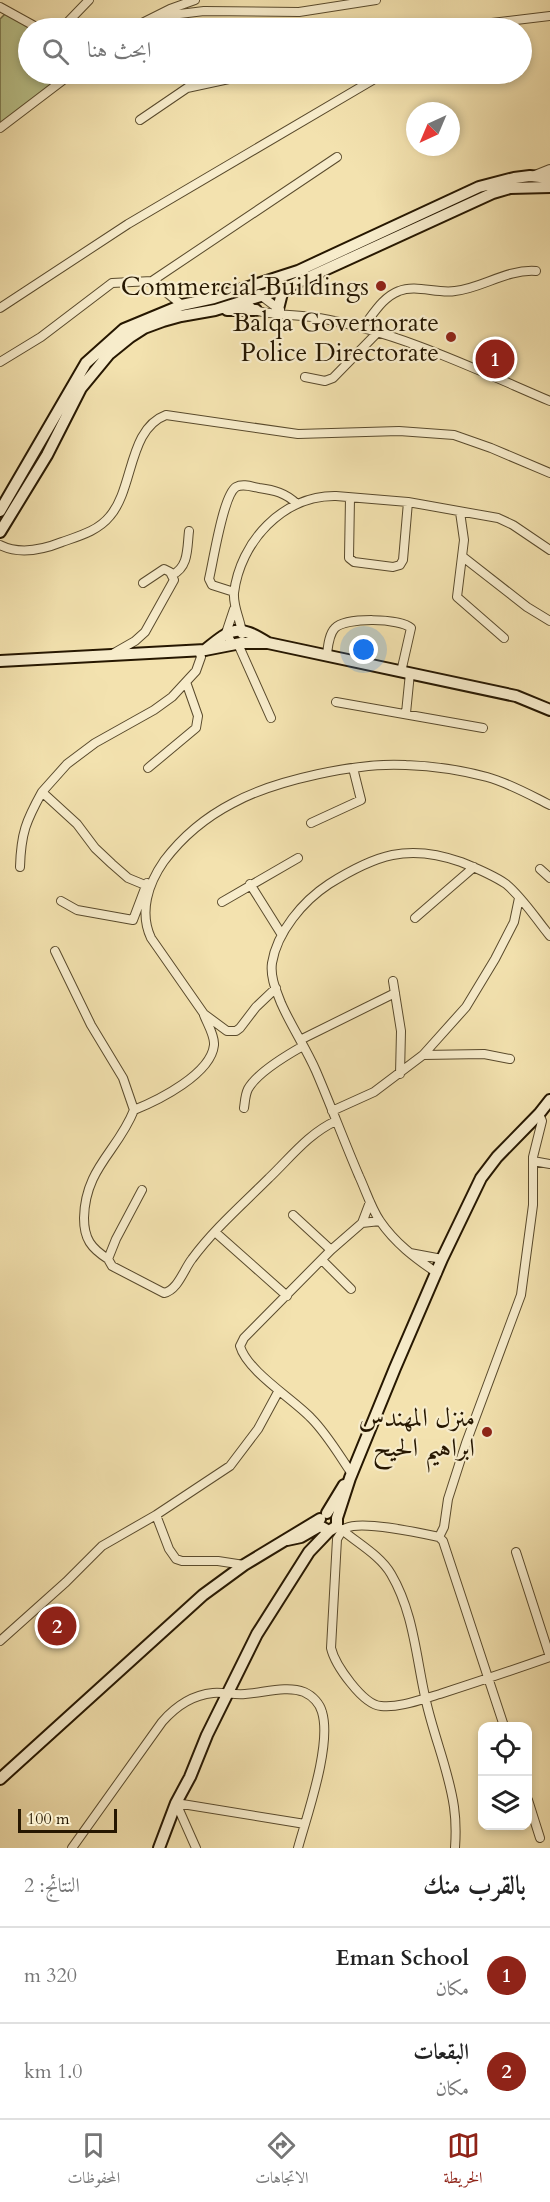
<!DOCTYPE html>
<html lang="ar">
<head>
<meta charset="utf-8">
<style>
  body { margin:0; font-family:Cardo,Amiri,serif; background:#f6f6f6; color:#222; direction:rtl }
  .controls { position:absolute; right:18px; bottom:18px; display:grid; overflow:hidden; border-radius:12px; box-shadow:0 3px 9px #0003 }
  .controls button { width:54px; height:54px; display:grid; place-items:center; padding:0; border:0; border-bottom:2px solid #e0e0e0; background:#fff; color:#222; font:30px sans-serif }
  .compass { position:absolute; left:406px; top:102px; width:54px; height:54px; border-radius:50%; background:#fff; box-shadow:0 3px 9px #0003; rotate:224deg }
  .scale { position:absolute; left:18px; bottom:15px; width:99px; box-sizing:border-box; padding-left:6px; border:3px solid #261701; border-top:0; font-size:16px; line-height:21px; white-space:nowrap; color:#261701; -webkit-text-stroke:4px #f7eccb; paint-order:stroke }
  .you { position:absolute; left:364px; top:650px; width:21px; height:21px; margin:-15px; border:4px solid #fff; border-radius:50%; background:#1a73e8; box-shadow:0 0 0 9px #1a73e833 }
  .badge { display:grid; place-items:center; width:39px; height:39px; border-radius:50%; background:#8f2418; color:#fff; font-size:20px; font-weight:700 }
  .pin { position:absolute; translate:-50% -50%; border:3px solid #fff; box-shadow:0 2px 6px #0006 }
  .list { margin:0; padding:0; list-style:none }
  h2 { display:flex; justify-content:space-between; align-items:center; height:78px; margin:0; padding:0 24px; font-size:26px }
  h2 small { font-size:20px; font-weight:400; color:#767676 }
  .list li { display:grid; grid-template-columns:39px 1fr auto; gap:18px; align-items:center; box-sizing:border-box; height:96px; padding:0 24px; border-top:2px solid #e0e0e0 }
  .list b { display:block; font-size:22px; white-space:nowrap }
  .list p { margin:0; font-size:20px; white-space:nowrap; color:#767676 }
  .list em { font-size:20px; font-style:normal; color:#767676 }
  .icon { flex:none; width:33px; height:33px; fill:none; stroke:currentColor; stroke-width:2; stroke-linecap:round; stroke-linejoin:round }
  .map { position:relative; flex:none; width:550px; height:1848px; overflow:hidden; direction:ltr }
  .search { position:absolute; background:#fff; box-shadow:0 3px 9px #0003; left:18px; right:18px; top:18px; height:66px; display:flex; align-items:center; gap:15px; box-sizing:border-box; padding:0 21px; border-radius:33px; color:#767676; font-size:22px }
  .sheet { height:270px; background:#fff }
  nav { display:flex; justify-content:space-around; align-items:center; box-sizing:border-box; height:84px; border-top:2px solid #e0e0e0; background:#fff; font-size:16px; color:#767676 }
  nav a { display:grid; justify-items:center; gap:3px }
  nav .on { color:#8f2418 }
  .map>svg:first-child { display:block }
  .green { fill:#bac38b; stroke:#706d46; stroke-width:1.5 }
  .lines { fill:none; stroke-linecap:round; stroke-linejoin:round }
  .street-casing { stroke:#594a2c; stroke-width:10 }
  .secondary-casing { stroke:#261701; stroke-width:14 }
  .street { stroke:#f7eccb; stroke-width:8 }
  .secondary { stroke:#f7eccb; stroke-width:10 }
  .poi-dot { fill:#8f2418; stroke:#f7eccb; stroke-width:2 }
  .labels { text-anchor:middle; stroke-width:4.5; stroke-linejoin:round; paint-order:stroke }
  .poi-label { font-size:26px; fill:#261701; stroke:#f7eccb; text-anchor:end }
</style>
</head>
<body>
<div class="map">
<svg width="550" height="1848" viewBox="0 0 550 1848">
  <rect width="100%" height="100%" fill="#f3e2af"/>
  <filter id="stains"><feTurbulence type="fractalNoise" baseFrequency=".00333" numOctaves="4"/><feColorMatrix values="0 0 0 0 .2 0 0 0 0 .09 0 0 0 0 .02 0 0 0 .5 -.17"/></filter>
  <radialGradient id="worn" r=".72"><stop offset=".6" stop-color="#630" stop-opacity="0"/><stop offset="1" stop-color="#630" stop-opacity=".3"/></radialGradient>
  <path class="green" d="M8,11L38,28H28V74H67L0,128V19Z"/>
  <g class="lines">
    <defs>
      <path id="street" d="M0,7L38,28
        M155,17L204,11L299,12L376,0
        M62,28L89,0
        M132,28L170,9L195,0
        M463,28L475,25L550,16
        M140,120L187,88L252,74
        M0,128L71,74
        M535,175L550,169
        M152,281L337,157
        M238,289C242,296 247,306 255,310C266,315 304,315 319,318C399,332 475,369 550,401
        M259,294L280,310
        M0,308L128,224L383,74
        M363,327C374,313 383,297 399,291C416,284 437,294 455,291C483,288 506,269 536,271
        M0,362L41,337L112,283L152,281L182,305
        M305,377L325,381L333,378L378,332
        M350,498L349,558L354,562L393,567L400,565L403,560L408,502
        M460,512L464,540L457,597L504,638
        M0,545C20,555 42,550 62,542C79,536 98,531 110,516C134,488 128,429 166,415L298,434L399,431L454,435L491,448L550,473
        M463,557L527,607L550,621
        M172,575C189,567 187,548 189,531
        M234,592L212,585L209,579C213,563 223,495 236,487C243,483 253,487 259,488C274,490 286,493 297,504
        M242,634C241,620 233,608 234,593C240,542 283,495 336,496L408,502L498,518L513,525L550,550
        M238,644L271,718
        M233,645L226,633L234,609
        M114,653L135,641L145,632L174,580L170,572L164,569L143,583
        M327,654C328,646 329,634 335,628C346,617 400,618 411,628L401,672
        M336,702L483,728
        M406,713L410,673
        M148,768L196,728L198,716L186,682
        M311,823L361,800L353,768
        M20,867C21,833 26,821 42,792
        M540,869L550,878
        M250,884L282,935
        M145,885L128,878L112,864L95,848L77,824L42,792L67,764L95,743L154,710L172,697L196,671L201,657L199,651
        M61,901L77,910L133,920L147,883
        M222,902L298,858
        M415,918L474,867
        M55,951L91,1025L123,1078L134,1110C118,1151 85,1168 84,1218C84,1239 91,1248 108,1259
        M393,981L401,1031L400,1074
        M276,988L256,1007L240,1028L236,1031H227L204,1014L151,938C139,912 148,884 164,861C182,837 206,817 233,803C275,780 359,762 406,765C433,766 461,770 487,777C509,783 530,795 550,805
        M300,1040L395,993
        M423,1055L484,1054L510,1059
        M244,1108C245,1102 245,1095 248,1089C257,1073 287,1055 303,1046
        M134,1110C159,1100 211,1074 214,1045C215,1036 207,1023 204,1015
        M332,1111L374,1092L423,1055L466,1007L495,959L514,922L519,898
        M533,1161L550,1164
        M142,1190L116,1239L108,1259L112,1266L164,1293C178,1290 184,1269 192,1259C214,1229 243,1204 269,1178C290,1158 309,1133 336,1121
        M293,1215L331,1250
        M362,1223L380,1221
        M215,1232L287,1296
        M410,1253L442,1259
        M322,1260L351,1289
        M437,1273C415,1258 395,1243 380,1221C371,1208 366,1191 359,1176C344,1141 331,1106 316,1071C306,1048 291,1026 281,1003C276,990 270,977 272,963C277,932 303,901 329,884C375,855 408,843 461,862C476,868 493,875 506,884C523,898 536,919 550,936
        M352,1474C339,1455 327,1434 311,1418C293,1399 247,1371 240,1346L244,1338L331,1250L362,1223L370,1202
        M156,1515L169,1549L176,1559L182,1561H218L244,1565
        M341,1529C357,1543 380,1555 391,1574C414,1613 416,1658 426,1701C434,1737 449,1771 454,1807C456,1821 456,1834 455,1848
        M439,1537C420,1533 362,1520 346,1528C341,1530 340,1535 337,1539L331,1648C335,1665 363,1705 381,1706C400,1708 422,1699 440,1694C477,1682 513,1670 550,1657
        M516,1552L550,1657
        M0,1641L66,1582L102,1546L156,1515L230,1466L258,1429L278,1392
        M504,1726L443,1541L439,1537L444,1527L448,1499L466,1443L521,1295L533,1205V1157L542,1121L539,1114
        M528,1800L540,1838
        M176,1803L305,1824
        M176,1803L196,1848
        M72,1848L162,1722C175,1707 192,1695 213,1693C223,1692 234,1695 245,1694C263,1693 287,1685 304,1692C313,1696 320,1704 322,1712C332,1745 307,1815 298,1848"/>
      <path id="secondary" d="M278,309L283,289
        M227,310H256
        M0,511L86,363L124,329L182,305L214,298L298,271L479,187L514,178L530,176L550,178
        M0,532L47,455L81,388L109,354L130,337L144,328L163,321L181,316L215,310L283,289L493,193L510,188L550,187
        M205,650C231,629 237,623 268,643
        M0,661L205,650L241,643H268L516,696L550,710
        M327,1513L344,1485
        M320,1526L329,1531L337,1526V1518L350,1478L395,1368L442,1259L481,1178L497,1157L539,1114L550,1100
        M287,1540L301,1537L320,1526
        M0,1779L203,1595L244,1565L320,1519
        M159,1848L176,1803L190,1777L207,1735L257,1634L309,1552L329,1531"/>
    </defs>
    <use href="#street" class="street-casing"/>
    <use href="#secondary" class="secondary-casing"/>
    <use href="#street" class="street"/>
    <use href="#secondary" class="secondary"/>
  </g>
  <g class="poi-dot">
    <circle cx="381" cy="286" r="6"/>
    <circle cx="451" cy="337" r="6"/>
    <circle cx="487" cy="1432" r="6"/>
  </g>
  <g class="labels">
    <g class="poi-label">
      <text x="369" y="295">Commercial Buildings</text>
      <text x="439" y="331">Balqa Governorate<tspan x="439" dy="30">Police Directorate</tspan></text>
      <text x="475" y="1426">منزل المهندس<tspan x="475" dy="30">ابراهيم الحيح</tspan></text>
    </g>
  </g>
  <rect width="100%" height="100%" filter="url(#stains)"/>
  <rect width="100%" height="100%" fill="url(#worn)"/>
</svg>
<div class="controls">
<button><svg class="icon" aria-label="locate" viewBox="0 0 24 24"><circle cx="12" cy="12" r="6"/><path d="M12 2v4M12 18v4M2 12h4M18 12h4"/></svg></button>
<button><svg class="icon" aria-label="layers" viewBox="0 0 24 24"><path d="M12 4l9 5-9 5-9-5zM3 14l9 5 9-5"/></svg></button>
</div>
<svg class="compass" viewBox="-18 -18 36 36"><path d="M0-13l5 13h-10z" fill="#e53935"/><path d="M0 13l5-13h-10z" fill="#767676"/></svg>
<div class="scale">100 m</div>
<div class="you"></div>
<div class="pin badge" style="left:495px;top:359px">1</div>
<div class="pin badge" style="left:57px;top:1626px">2</div>
<div class="search"><svg class="icon" aria-label="search" viewBox="0 0 24 24"><circle cx="10" cy="10" r="6"/><path d="M15 15l6 6"/></svg>ابحث هنا</div>
</div>
<section class="sheet">
<h2>بالقرب منك<small>النتائج: 2</small></h2>
<ul class="list">
<li><span class="badge">1</span><div><b>Eman School</b><p>مكان</p></div><em>320 m</em></li>
<li><span class="badge">2</span><div><b>البقعات</b><p>مكان</p></div><em>1.0 km</em></li>
</ul>
</section>
<nav>
<a class="on"><svg class="icon" aria-label="map" viewBox="0 0 24 24"><path d="M3 6l6-2 6 2 6-2v14l-6 2-6-2-6 2zM9 4v14M15 6v14"/></svg>الخريطة</a>
<a><svg class="icon" aria-label="directions" viewBox="0 0 24 24"><path d="M12 3l9 9-9 9-9-9zM9 14v-3h6M13 9l2 2-2 2"/></svg>الاتجاهات</a>
<a><svg class="icon" aria-label="saved" viewBox="0 0 24 24"><path d="M7 4h10v16l-5-4-5 4z"/></svg>المحفوظات</a>
</nav>
</body>
</html>
